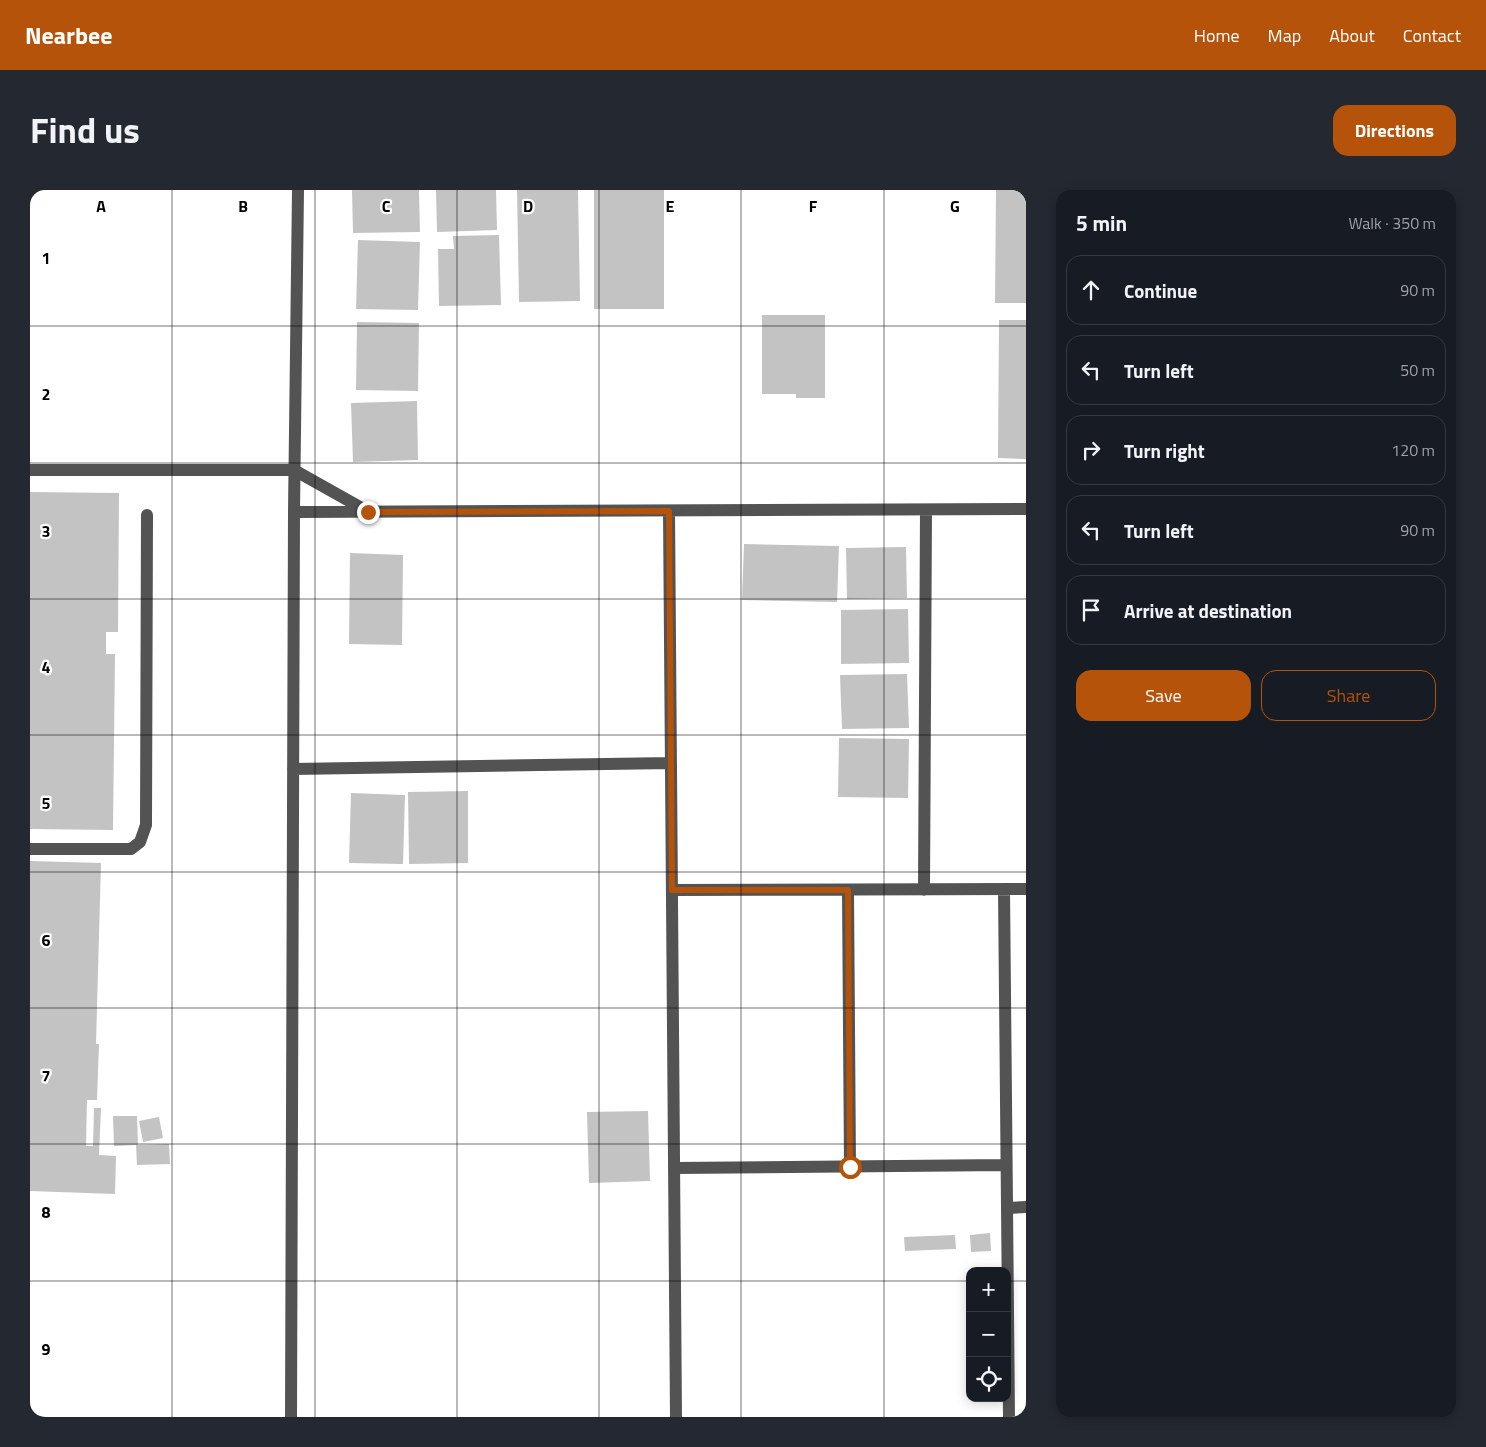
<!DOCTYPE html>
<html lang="en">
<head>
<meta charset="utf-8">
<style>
  body { margin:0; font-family:"Titillium Web",sans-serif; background:#242831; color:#f1f3f6 }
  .controls { position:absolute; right:15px; bottom:15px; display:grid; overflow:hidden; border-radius:10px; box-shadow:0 2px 12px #0003 }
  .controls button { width:45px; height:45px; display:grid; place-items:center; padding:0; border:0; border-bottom:1px solid #363941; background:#171b24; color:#f1f3f6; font:25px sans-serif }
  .stop { position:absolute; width:15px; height:15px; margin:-11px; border:4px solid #b45309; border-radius:50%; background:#fff }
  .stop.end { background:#b45309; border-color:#fff; box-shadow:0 1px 5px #0008 }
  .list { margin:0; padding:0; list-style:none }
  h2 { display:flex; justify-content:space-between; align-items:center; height:65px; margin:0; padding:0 20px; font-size:21px }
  h2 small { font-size:16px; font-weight:400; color:#9ea1a6 }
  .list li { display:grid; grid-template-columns:32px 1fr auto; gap:15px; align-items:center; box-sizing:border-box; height:70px; margin:0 10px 10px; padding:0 10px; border:1px solid #363941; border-radius:15px }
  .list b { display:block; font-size:19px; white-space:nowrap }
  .list em { font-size:16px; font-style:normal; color:#9ea1a6 }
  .actions { display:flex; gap:10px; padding:15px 20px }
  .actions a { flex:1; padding:11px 0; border:1px solid #b45309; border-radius:15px; text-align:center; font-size:18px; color:#b45309 }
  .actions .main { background:#b45309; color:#fff }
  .icon { flex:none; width:28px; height:28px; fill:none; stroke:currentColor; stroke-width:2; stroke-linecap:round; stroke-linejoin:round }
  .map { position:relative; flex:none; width:996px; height:1227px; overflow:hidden; border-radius:15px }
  header { display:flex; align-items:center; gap:30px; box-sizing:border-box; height:70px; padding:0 25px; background:#b45309; color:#fff }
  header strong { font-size:24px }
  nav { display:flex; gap:28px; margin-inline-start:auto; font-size:18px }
  .intro { display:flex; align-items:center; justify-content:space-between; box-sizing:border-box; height:120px; padding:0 30px }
  h1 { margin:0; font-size:35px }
  .button { padding:12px 22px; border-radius:15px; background:#b45309; color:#fff; font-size:18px; font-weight:700 }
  main { display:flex; gap:30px; padding:0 30px }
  aside { flex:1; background:#171b24; border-radius:15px; box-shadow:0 2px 12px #0003 }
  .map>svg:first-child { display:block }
  .building { fill:#c3c3c3 }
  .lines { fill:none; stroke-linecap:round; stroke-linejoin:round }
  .minor { stroke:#535353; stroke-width:12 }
  .route { stroke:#b45309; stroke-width:6 }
  .grid { fill:none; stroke:#000; stroke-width:1; stroke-opacity:0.55 }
  .grid-label { font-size:16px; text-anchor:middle; font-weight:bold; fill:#000; stroke:#fff; stroke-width:4.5; stroke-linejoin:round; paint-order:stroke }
</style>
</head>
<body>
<header>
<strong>Nearbee</strong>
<nav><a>Home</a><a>Map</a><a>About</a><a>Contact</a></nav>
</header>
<div class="intro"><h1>Find us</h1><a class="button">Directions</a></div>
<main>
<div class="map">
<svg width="996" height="1227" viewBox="0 0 996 1227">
  <rect width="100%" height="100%" fill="#fff"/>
  <path class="building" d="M322,0H389L390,42L323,43Z
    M406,0H466L467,40L407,42Z
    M487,0H548L550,111L489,112Z
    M564,0H634V119H564Z
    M966,0H996V113H965Z
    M469,45L471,115L409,116L408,59H424L423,46Z
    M328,50L390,52L388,120L326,119Z
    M732,125H795V208H766V204H732Z
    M969,130H996V269L968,268Z
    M327,132L389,133L388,201L326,200Z
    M387,211L388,270L323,272L321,213Z
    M0,302L89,303L88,442H76V464H85L83,640L0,639Z
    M714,354L809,356L807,412L712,410Z
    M876,357L877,408L817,409L816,358Z
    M320,363L373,365L372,455L319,454Z
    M878,419L879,473L811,474V420Z
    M877,484L879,538L812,539L810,485Z
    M809,548L879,549L878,608L808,607Z
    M438,601V673L379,674L378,602Z
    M321,603L375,605L373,674L319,673Z
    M0,671L71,673L66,854H69L67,910H57L56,956H63L64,918H71L69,965L86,966L85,1004L0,1001Z
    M618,921L620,991L559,993L557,922Z
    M83,926H107L108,955L139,954L140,974L107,975L106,955L84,956Z
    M129,927L133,948L113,952L109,931Z
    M960,1043L961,1061L941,1062L940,1045Z
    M925,1045L926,1059L875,1061L874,1047Z"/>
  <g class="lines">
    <path class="minor" d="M0,280H264L337,321
      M639,321L646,1227
      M264,322L996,319
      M263,579L641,573
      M0,659H101L110,652L116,635L117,325
      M974,699L979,1227
      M642,700L996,699
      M818,700L820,977
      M894,700L896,320
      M645,978L976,975
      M977,1018L996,1017
      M261,1227L264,322L268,0"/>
  </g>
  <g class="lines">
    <path class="route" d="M338,322L639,321L642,700H818L820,977"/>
  </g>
  <path class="grid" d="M142,0V1227M285,0V1227M427,0V1227M569,0V1227M711,0V1227M854,0V1227M0,136H996M0,273H996M0,409H996M0,545H996M0,682H996M0,818H996M0,954H996M0,1091H940M977,1091H996"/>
  <g class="grid-label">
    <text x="71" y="22">A</text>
    <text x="213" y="22">B</text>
    <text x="356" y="22">C</text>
    <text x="498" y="22">D</text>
    <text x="640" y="22">E</text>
    <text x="783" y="22">F</text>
    <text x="925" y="22">G</text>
    <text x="16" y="74">1</text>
    <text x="16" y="210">2</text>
    <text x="16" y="347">3</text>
    <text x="16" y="483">4</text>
    <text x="16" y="619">5</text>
    <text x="16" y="756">6</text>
    <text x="16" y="892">7</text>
    <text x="16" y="1028">8</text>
    <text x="16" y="1165">9</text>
  </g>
</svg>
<div class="controls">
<button>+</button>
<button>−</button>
<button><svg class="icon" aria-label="locate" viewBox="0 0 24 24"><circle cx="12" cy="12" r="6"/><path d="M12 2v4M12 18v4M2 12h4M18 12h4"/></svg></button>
</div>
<div class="stop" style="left:820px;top:977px"></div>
<div class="stop end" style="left:338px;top:322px"></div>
</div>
<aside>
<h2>5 min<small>Walk · 350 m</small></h2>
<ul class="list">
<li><svg class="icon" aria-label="ahead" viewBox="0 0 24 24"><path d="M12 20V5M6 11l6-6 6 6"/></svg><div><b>Continue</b></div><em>90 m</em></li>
<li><svg class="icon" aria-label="left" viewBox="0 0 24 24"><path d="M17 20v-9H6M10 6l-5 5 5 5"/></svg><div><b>Turn left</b></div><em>50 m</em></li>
<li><svg class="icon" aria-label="right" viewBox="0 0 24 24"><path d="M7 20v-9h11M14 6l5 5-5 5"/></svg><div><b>Turn right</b></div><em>120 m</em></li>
<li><svg class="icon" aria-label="left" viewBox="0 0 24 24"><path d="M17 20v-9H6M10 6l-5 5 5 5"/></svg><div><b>Turn left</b></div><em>90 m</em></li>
<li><svg class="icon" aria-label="arrive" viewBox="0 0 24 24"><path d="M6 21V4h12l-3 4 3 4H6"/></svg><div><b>Arrive at destination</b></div></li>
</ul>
<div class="actions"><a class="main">Save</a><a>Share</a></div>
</aside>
</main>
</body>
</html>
